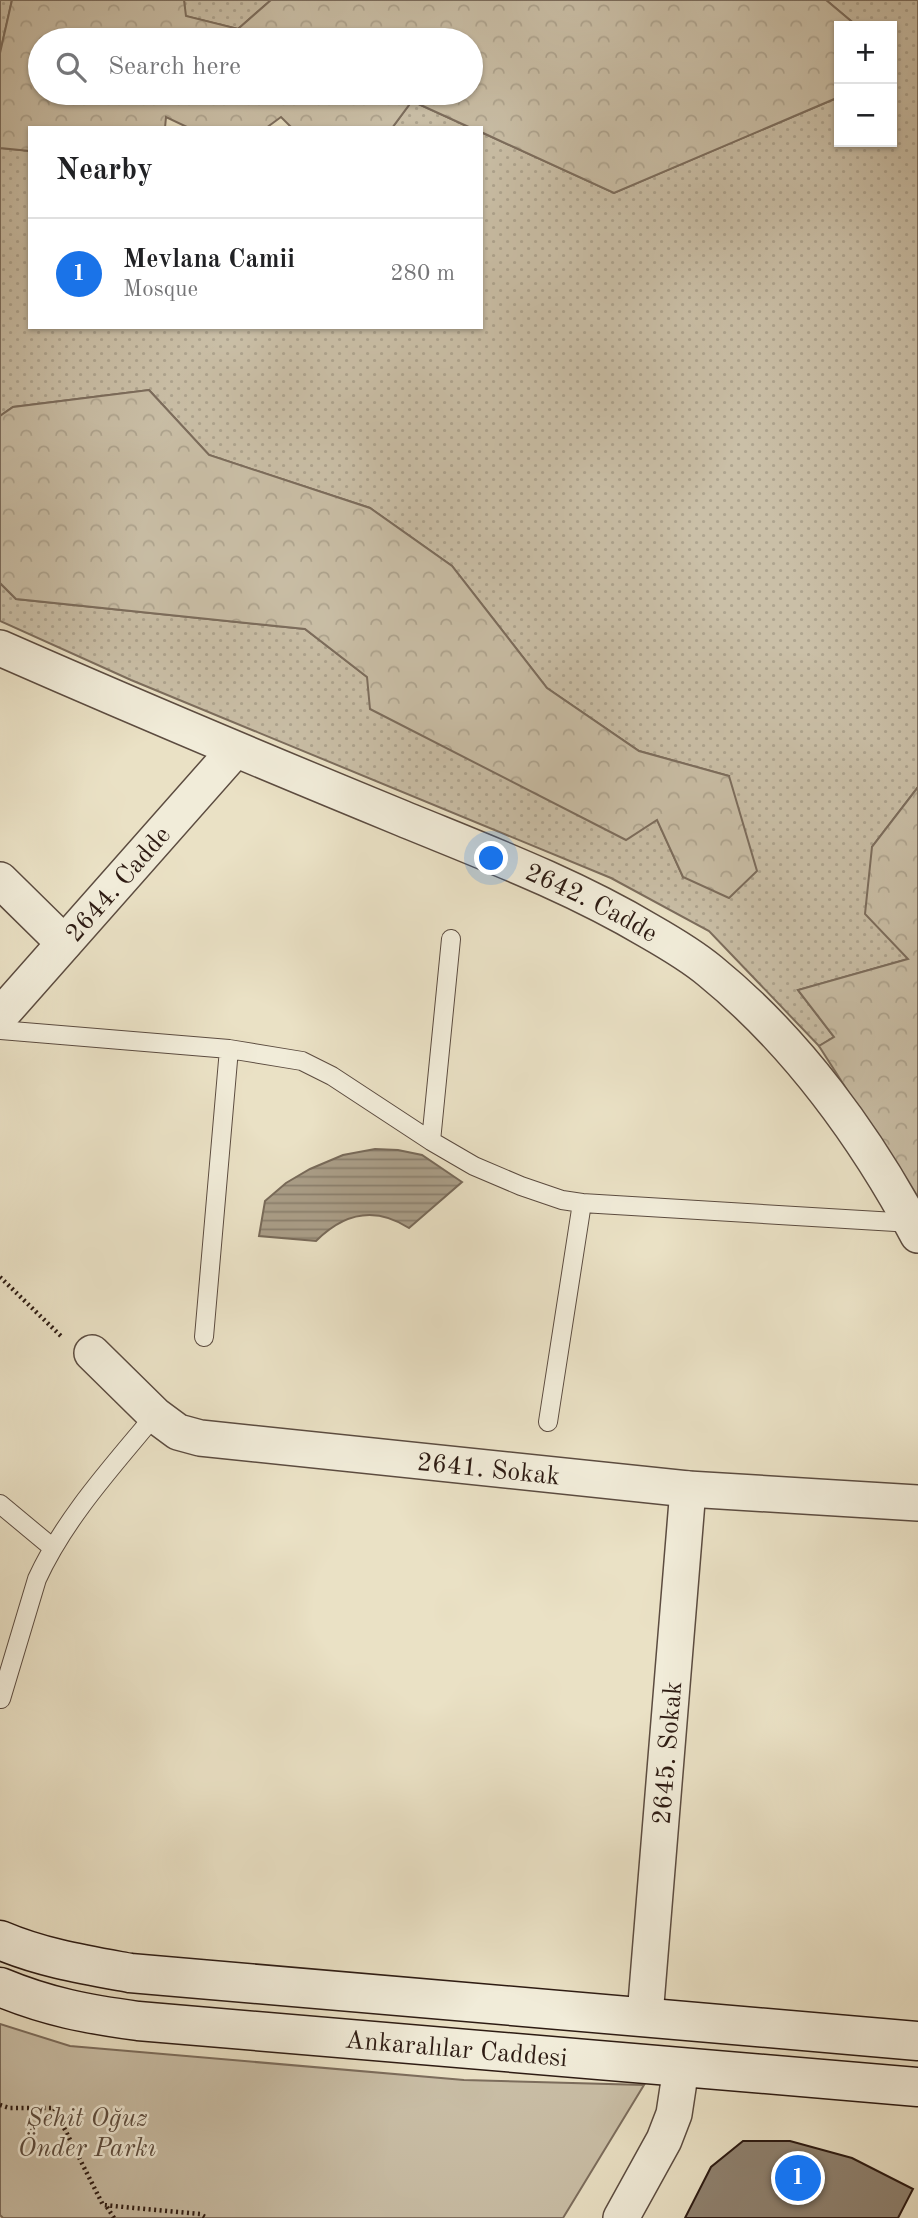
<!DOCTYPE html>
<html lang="en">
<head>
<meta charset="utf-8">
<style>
  body { margin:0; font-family:"Old Standard TT",serif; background:#f2f2f2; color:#202124 }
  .controls { position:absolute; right:21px; top:21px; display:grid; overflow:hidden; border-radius:0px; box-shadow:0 2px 5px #0004 }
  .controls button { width:63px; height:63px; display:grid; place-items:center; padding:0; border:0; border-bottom:2px solid #e0e0e0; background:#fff; color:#202124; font:35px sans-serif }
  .you { position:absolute; left:492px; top:859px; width:24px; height:24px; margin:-18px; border:5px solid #fff; border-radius:50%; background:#1a73e8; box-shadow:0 0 0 10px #1a73e833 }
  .badge { display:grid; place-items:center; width:46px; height:46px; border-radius:50%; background:#1a73e8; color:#fff; font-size:23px; font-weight:700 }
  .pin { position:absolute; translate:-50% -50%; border:4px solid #fff; box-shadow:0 2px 7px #0006 }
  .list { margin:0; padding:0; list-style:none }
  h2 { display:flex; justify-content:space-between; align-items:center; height:91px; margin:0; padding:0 28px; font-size:30px }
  h2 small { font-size:23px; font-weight:400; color:#757577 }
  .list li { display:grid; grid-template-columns:46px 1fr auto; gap:21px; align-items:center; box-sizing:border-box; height:112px; padding:0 28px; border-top:2px solid #e0e0e0 }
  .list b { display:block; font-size:26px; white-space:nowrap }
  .list p { margin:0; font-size:23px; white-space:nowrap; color:#757577 }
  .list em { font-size:23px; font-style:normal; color:#757577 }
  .icon { flex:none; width:38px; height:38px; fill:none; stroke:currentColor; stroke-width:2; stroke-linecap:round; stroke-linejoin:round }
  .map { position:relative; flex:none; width:918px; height:2218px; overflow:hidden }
  .search { position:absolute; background:#fff; box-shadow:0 2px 5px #0004; left:28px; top:28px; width:455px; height:77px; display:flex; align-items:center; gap:18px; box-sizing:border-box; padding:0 24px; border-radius:38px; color:#757577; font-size:26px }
  .panel { position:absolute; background:#fff; box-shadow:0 2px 5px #0004; left:28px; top:126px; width:455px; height:203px; border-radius:0px }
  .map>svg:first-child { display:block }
  .grass { fill:url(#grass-dots); stroke:#7c6d5d; stroke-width:2 }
  .forest { fill:url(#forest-crowns); stroke:#7c6d5d; stroke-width:2; fill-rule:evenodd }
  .park { fill:#cabfa7; stroke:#7c6d5d; stroke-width:2 }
  .water { fill:url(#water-rules); stroke:#786a59; stroke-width:2 }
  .building { fill:#8f8270; stroke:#2d1b13; stroke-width:2 }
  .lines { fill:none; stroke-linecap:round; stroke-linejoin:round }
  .service-casing { stroke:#5c4c40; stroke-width:20 }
  .minor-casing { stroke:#5c4c40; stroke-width:38 }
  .secondary-casing { stroke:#2d1b13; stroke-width:41 }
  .path { stroke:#2d1b13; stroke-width:4.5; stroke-dasharray:2 3.5; stroke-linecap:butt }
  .service { stroke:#f1ecd9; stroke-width:18 }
  .minor { stroke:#f1ecd9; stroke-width:35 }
  .secondary { stroke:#f1ecd9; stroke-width:38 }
  .labels { text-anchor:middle; stroke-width:5; stroke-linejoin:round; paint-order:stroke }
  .street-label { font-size:26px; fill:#2d1b13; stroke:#f1ecd9 }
  .park-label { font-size:26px; font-style:italic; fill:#5c4c3f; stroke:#f1ecd9 }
</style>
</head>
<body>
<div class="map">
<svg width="918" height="2218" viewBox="0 0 918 2218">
  <defs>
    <pattern id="grass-dots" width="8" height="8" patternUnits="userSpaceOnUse" patternTransform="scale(1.75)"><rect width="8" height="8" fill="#cabfa7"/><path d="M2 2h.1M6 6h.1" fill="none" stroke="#aea48f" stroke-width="1.8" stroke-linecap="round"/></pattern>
    <pattern id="forest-crowns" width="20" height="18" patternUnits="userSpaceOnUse" patternTransform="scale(1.75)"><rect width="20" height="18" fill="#cabfa7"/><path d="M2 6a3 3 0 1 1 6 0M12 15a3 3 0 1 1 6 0" fill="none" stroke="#aea48f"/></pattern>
    <pattern id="water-rules" width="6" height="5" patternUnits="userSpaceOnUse" patternTransform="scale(1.75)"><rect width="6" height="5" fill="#aa9e88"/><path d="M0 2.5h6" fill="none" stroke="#8b806e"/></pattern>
  </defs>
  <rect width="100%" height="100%" fill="#eae1c5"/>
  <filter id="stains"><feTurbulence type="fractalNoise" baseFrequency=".00286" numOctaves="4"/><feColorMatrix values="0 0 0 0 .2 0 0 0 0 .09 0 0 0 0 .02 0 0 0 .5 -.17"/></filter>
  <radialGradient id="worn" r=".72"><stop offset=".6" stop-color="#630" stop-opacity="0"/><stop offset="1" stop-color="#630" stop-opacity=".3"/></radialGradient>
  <path class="grass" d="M0,0H12L0,53Z
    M184,0H271L238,29L185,16Z
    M826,0H918V787L872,847L908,959L798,990L834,1037L819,1046L709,931L611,878L131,680L0,621V583L16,599L305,629L367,677L657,819L683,877L729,776L639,751L547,688L452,566L370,508L209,455L149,390L13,407L0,416V148L30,151V327H481V132L614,193L839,97V142H892V26H857Z
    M412,101L471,128H392Z"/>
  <path class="forest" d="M12,0H184L186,16L238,29L271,0H826L857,26H839V97L614,193L481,132V128H471L412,101L392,128H292L281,117L266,128H189L166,117L165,128H30V151L0,148V53ZM40,40H471V93H40Z
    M149,390L209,455L370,508L452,566L547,688L639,751L729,776L757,871L729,898L683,877L657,820L626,840L370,709L367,677L305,629L16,599L0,583V416L13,407Z
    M918,787V1201L819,1046L834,1037L798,990L908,959L865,914L872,847Z"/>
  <path class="park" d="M0,2024L70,2046L464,2080L644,2085L563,2218H3L0,2215Z"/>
  <path class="water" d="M375,1149L398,1150L422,1155L462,1182L409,1228C375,1206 344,1213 316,1241L259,1236L265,1201L286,1183L310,1169L343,1155Z"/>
  <path class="building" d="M743,2141H790L852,2158L913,2189L898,2218H685L711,2167Z"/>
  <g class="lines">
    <defs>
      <path id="service" d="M0,1030L229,1049L302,1061L332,1076L431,1141L474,1166L521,1186L562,1200L582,1203L912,1223
        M431,1141L451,939
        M204,1337L229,1049
        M548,1422L582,1203
        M0,1504L53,1548
        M1,1699L37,1579C65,1518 112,1467 155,1415"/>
      <g id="minor">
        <path id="s1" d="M0,648C132,706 265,762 399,817C484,852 570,884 649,931C670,943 692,956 710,971C796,1041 866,1137 918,1235"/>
        <path d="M0,880L64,943"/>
        <path id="s2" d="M0,1016L235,750"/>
        <path id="s3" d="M92,1353L155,1415L178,1432L200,1438L688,1489L918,1503"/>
        <path id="s4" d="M645,2016L688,1489"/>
        <path d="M621,2218L664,2140L674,2114L681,2068"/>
      </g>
      <g id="secondary">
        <path d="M0,1940C42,1958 86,1965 130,1973L918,2041"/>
        <path id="s5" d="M0,1987C48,2007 87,2014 138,2021L918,2087"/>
      </g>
    </defs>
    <use href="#service" class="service-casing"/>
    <use href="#minor" class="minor-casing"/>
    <use href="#secondary" class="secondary-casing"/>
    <path class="path" d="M0,1277L63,1338
      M0,2105L9,2108H54L103,2205L200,2214L207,2218
      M107,2207L114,2218"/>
    <use href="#service" class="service"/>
    <use href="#minor" class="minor"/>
    <use href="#secondary" class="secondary"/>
  </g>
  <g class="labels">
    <g class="street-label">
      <text dy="9" stroke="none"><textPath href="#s2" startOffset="177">2644. Cadde</textPath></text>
      <text dy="9" stroke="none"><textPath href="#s1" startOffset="644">2642. Cadde</textPath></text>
      <text dy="9" stroke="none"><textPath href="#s3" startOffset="430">2641. Sokak</textPath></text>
      <text dy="9" stroke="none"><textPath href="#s4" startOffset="264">2645. Sokak</textPath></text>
      <text dy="9" stroke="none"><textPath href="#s5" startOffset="462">Ankaralılar Caddesi</textPath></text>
    </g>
    <g class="park-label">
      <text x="87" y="2126">Şehit Oğuz<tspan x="87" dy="30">Önder Parkı</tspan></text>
    </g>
  </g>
  <rect width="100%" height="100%" filter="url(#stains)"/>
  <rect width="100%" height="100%" fill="url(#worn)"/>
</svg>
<div class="controls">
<button>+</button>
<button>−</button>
</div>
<div class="you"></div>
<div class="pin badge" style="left:798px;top:2178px">1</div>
<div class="search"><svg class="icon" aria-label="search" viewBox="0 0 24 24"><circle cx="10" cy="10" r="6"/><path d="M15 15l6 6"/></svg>Search here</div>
<section class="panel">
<h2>Nearby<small></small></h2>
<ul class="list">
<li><span class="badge">1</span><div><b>Mevlana Camii</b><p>Mosque</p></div><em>280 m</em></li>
</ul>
</section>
</div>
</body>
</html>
